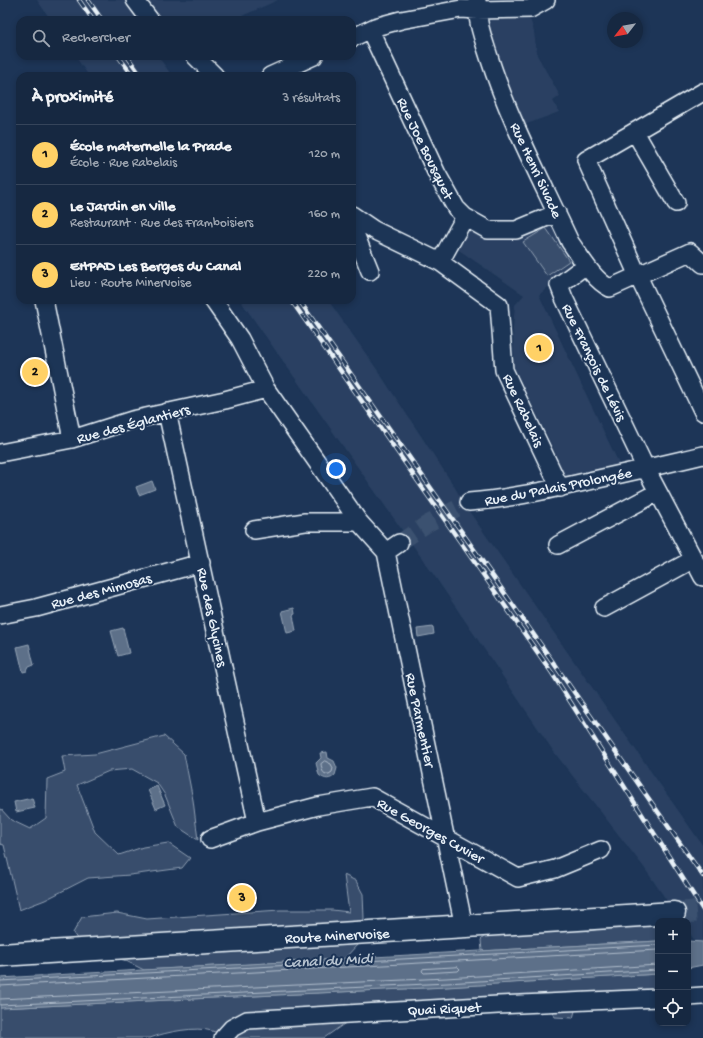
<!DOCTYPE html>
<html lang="fr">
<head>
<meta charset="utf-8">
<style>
  body { margin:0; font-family:"Gochi Hand",sans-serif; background:#1f3048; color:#f1f3f6 }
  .controls { position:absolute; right:12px; bottom:12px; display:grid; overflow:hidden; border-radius:8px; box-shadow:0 2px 6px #0003 }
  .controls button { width:36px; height:36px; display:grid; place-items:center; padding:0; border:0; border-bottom:1px solid #35445a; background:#162841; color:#f1f3f6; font:20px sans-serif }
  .compass { position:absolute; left:607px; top:12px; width:36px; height:36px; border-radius:50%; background:#162841; box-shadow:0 2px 6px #0003; rotate:239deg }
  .you { position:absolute; left:336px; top:469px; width:14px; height:14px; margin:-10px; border:3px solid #fff; border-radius:50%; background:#1a73e8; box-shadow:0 0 0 6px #1a73e833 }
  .badge { display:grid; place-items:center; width:26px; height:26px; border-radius:50%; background:#ffd166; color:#111; font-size:13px; font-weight:700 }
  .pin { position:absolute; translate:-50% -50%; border:2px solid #fff; box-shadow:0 1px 4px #0006 }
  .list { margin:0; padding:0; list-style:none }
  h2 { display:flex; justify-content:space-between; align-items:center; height:52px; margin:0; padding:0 16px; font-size:17px }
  h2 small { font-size:13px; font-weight:400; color:#9ea6b1 }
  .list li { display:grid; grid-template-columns:26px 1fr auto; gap:12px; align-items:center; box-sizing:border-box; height:60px; padding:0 16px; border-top:1px solid #35445a }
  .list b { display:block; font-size:15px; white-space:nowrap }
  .list p { margin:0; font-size:13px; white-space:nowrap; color:#9ea6b1 }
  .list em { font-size:13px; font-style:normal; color:#9ea6b1 }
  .icon { flex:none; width:22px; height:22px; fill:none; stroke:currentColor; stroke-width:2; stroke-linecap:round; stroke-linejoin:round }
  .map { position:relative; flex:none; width:703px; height:1038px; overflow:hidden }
  .search { position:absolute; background:#162841; box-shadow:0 2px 6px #0003; left:16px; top:16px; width:340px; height:44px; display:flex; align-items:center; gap:10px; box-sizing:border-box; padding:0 14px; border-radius:12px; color:#9ea6b1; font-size:15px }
  .panel { position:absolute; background:#162841; box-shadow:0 2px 6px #0003; left:16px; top:72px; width:340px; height:232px; border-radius:12px }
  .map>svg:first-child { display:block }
  .built { fill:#2a4162 }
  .green { fill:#374d6c; stroke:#909fb2 }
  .water { fill:#5d7089; stroke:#95a4b5 }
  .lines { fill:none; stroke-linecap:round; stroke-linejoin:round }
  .shore { stroke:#b0bdcc; stroke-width:1 }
  .minor-tunnel { stroke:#3b516f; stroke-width:17; stroke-dasharray:17 8; stroke-linecap:butt }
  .major-tunnel { stroke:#3b516f; stroke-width:22; stroke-dasharray:22 11; stroke-linecap:butt }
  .minor-casing { stroke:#e8f1f8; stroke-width:20 }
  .major-casing { stroke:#e8f1f8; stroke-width:25 }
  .minor { stroke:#1d3557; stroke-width:17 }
  .major { stroke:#1d3557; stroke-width:22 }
  .rail-casing { stroke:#e8f1f8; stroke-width:4.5 }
  .rail { stroke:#1d3557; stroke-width:3; stroke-dasharray:9; stroke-linecap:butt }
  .labels { text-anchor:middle; stroke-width:4; stroke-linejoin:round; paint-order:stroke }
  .street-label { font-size:15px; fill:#e8f1f8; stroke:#1d3557 }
  .water-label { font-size:16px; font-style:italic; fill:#b7c4d1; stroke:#1d3557 }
</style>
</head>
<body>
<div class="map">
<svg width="703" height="1038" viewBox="0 0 703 1038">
  <rect width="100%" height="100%" fill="#1d3557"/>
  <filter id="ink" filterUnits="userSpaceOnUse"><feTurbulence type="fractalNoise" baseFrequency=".025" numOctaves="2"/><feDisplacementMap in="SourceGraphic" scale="8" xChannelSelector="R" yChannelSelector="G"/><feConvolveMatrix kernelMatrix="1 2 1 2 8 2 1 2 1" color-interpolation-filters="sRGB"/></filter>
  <g filter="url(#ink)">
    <path class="built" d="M37,0H278L233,20H51Z
      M529,15L534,32L537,55L560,96L553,101L559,112L524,125L493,48L484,21L487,17Z
      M75,56H158L172,76H89Z
      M554,220L574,264L539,295L621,468L563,480L552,460L558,458L514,367L513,329L515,305L524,295L456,248L472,225Z
      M240,300H328L378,371L454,486L466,507L703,846V953L688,931V921H681L643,866L554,752L438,581Z"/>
    <path class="green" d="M546,228L569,261L547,276L523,242Z
      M164,736L184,754L193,800L198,840L178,827L165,795L157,783L132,769L109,771L77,785L95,832L119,855L143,847L168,843L190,858L182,868L130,875L88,878L45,900L19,910L4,845L0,844V808L11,820L30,829L46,818L47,779L65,772L62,756L95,754Z
      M344,875L356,881L363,894L364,918L358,944L344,959L144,970L124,960L90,953L78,940L73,933L82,917L117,913L147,919L280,910H332L349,912Z
      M621,921H658V939L657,941L482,951L481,940L488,932L570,926L589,931L604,928Z
      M658,974V995L579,997L573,1018L555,1017L549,1006L357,1019L344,1024L324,1038H226C222,1036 217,1032 212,1031C196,1026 166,1032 150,1038H0V1008L443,987Z"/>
    <path class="water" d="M152,481L155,489L139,495L136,487Z
      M294,608L295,614L293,615L296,631L287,633L282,611Z
      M433,627L434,634L418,637L417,629Z
      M123,628L129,653L118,656L111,631Z
      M29,644L34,665L29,667L27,671L23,672L17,647Z
      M327,752L328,758L334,761L337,768L335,775C330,780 325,780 319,775L316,763L321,758L320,753Z
      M157,786L165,805L156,809L148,790Z
      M32,798L35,808L16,812L14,802Z
      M658,941V974L447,987L0,1008V978Z
      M688,941L703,942V965L688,968Z"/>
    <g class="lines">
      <path class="shore" d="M325,761L331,764L333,768L332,772L329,774C322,775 322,769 321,764Z
        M458,967L460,969L458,971L424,973L422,971L423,969Z
        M0,981L658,945
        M0,986L658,950
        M0,999L446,978L658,965
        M0,1005L447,983L658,970"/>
      <path class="minor-tunnel" d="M399,543L427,524L469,502"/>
      <path class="major-tunnel" d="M674,913L703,911"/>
      <defs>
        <path id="minor" d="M135,0L150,20
          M477,0C476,20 483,38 489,57C509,120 542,181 570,242C580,256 594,281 610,288L690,252L703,264
          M370,30L437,174L456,208L465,217L488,230H516L557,213
          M352,38L375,27L401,20L461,9L477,10L530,9L546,0
          M195,56L215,76
          M270,76L314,56
          M703,92L586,160L638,276L703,412
          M635,132L676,203
          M352,215L374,230L440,262L499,305L504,370L560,488
          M352,226L370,271
          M440,262L465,217
          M586,265L559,285L564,298L646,469L703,577
          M44,300L72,439
          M213,300L240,339L266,389L359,522L386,552L464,927
          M167,412L257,822
          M0,453L72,439L132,420L225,400L266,389
          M469,502C506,499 543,491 580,483C621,474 662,465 703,455
          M254,530L305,522H359
          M558,545L658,492
          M386,552L399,543
          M604,608L694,559
          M0,615L36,608L201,563
          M210,839L257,822L318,806L372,797L518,878L555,869L601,850
          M688,997L703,996
          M223,1038L232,1028L247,1020L498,1005L658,998"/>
        <path id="major" d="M0,955L674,913"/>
      </defs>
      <use href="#minor" class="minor-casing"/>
      <use href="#major" class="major-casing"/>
      <use href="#minor" class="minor"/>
      <use href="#major" class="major"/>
      <defs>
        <path id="rail" d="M79,0L93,20
          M88,0L102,20
          M118,56L133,76
          M127,56L141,76
          M291,300L552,673L703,910
          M299,300L703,876"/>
      </defs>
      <use href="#rail" class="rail-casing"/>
      <use href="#rail" class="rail"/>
    </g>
  </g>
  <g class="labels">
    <g class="street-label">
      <text transform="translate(426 148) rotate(64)" y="5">Rue Joe Bousquet</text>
      <text transform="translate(537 170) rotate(65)" y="5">Rue Henri Sivade</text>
      <text transform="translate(595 362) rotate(64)" y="5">Rue François de Lévis</text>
      <text transform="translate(524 410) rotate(65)" y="5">Rue Rabelais</text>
      <text transform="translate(133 423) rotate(-15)" y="5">Rue des Églantiers</text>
      <text transform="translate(558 486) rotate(-11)" y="5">Rue du Palais Prolongée</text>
      <text transform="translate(101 590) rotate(-15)" y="5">Rue des Mimosas</text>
      <text transform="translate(213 617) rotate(78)" y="5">Rue des Glycines</text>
      <text transform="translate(421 720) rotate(78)" y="5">Rue Parmentier</text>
      <text transform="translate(431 830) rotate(29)" y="5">Rue Georges Cuvier</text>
      <text transform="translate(337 935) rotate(-3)" y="5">Route Minervoise</text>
      <text transform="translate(444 1008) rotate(-3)" y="5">Quai Riquet</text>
    </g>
    <g class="water-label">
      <text transform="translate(328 959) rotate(-3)" y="6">Canal du Midi</text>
    </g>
  </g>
</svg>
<div class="controls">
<button>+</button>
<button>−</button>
<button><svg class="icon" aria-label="locate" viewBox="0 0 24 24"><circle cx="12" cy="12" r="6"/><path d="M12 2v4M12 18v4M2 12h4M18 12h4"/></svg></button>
</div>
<svg class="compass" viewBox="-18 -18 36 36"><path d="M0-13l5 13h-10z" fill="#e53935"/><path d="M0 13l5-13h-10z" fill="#9ea6b1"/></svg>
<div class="you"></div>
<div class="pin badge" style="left:539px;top:348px">1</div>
<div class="pin badge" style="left:35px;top:372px">2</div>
<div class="pin badge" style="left:242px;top:898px">3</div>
<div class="search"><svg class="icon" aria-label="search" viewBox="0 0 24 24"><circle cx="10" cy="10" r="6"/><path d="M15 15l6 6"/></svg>Rechercher</div>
<section class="panel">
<h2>À proximité<small>3 résultats</small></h2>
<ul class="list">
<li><span class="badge">1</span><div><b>École maternelle la Prade</b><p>École · Rue Rabelais</p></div><em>120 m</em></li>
<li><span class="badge">2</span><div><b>Le Jardin en Ville</b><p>Restaurant · Rue des Framboisiers</p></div><em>160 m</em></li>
<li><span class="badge">3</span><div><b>EHPAD Les Berges du Canal</b><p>Lieu · Route Minervoise</p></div><em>220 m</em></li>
</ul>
</section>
</div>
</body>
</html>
